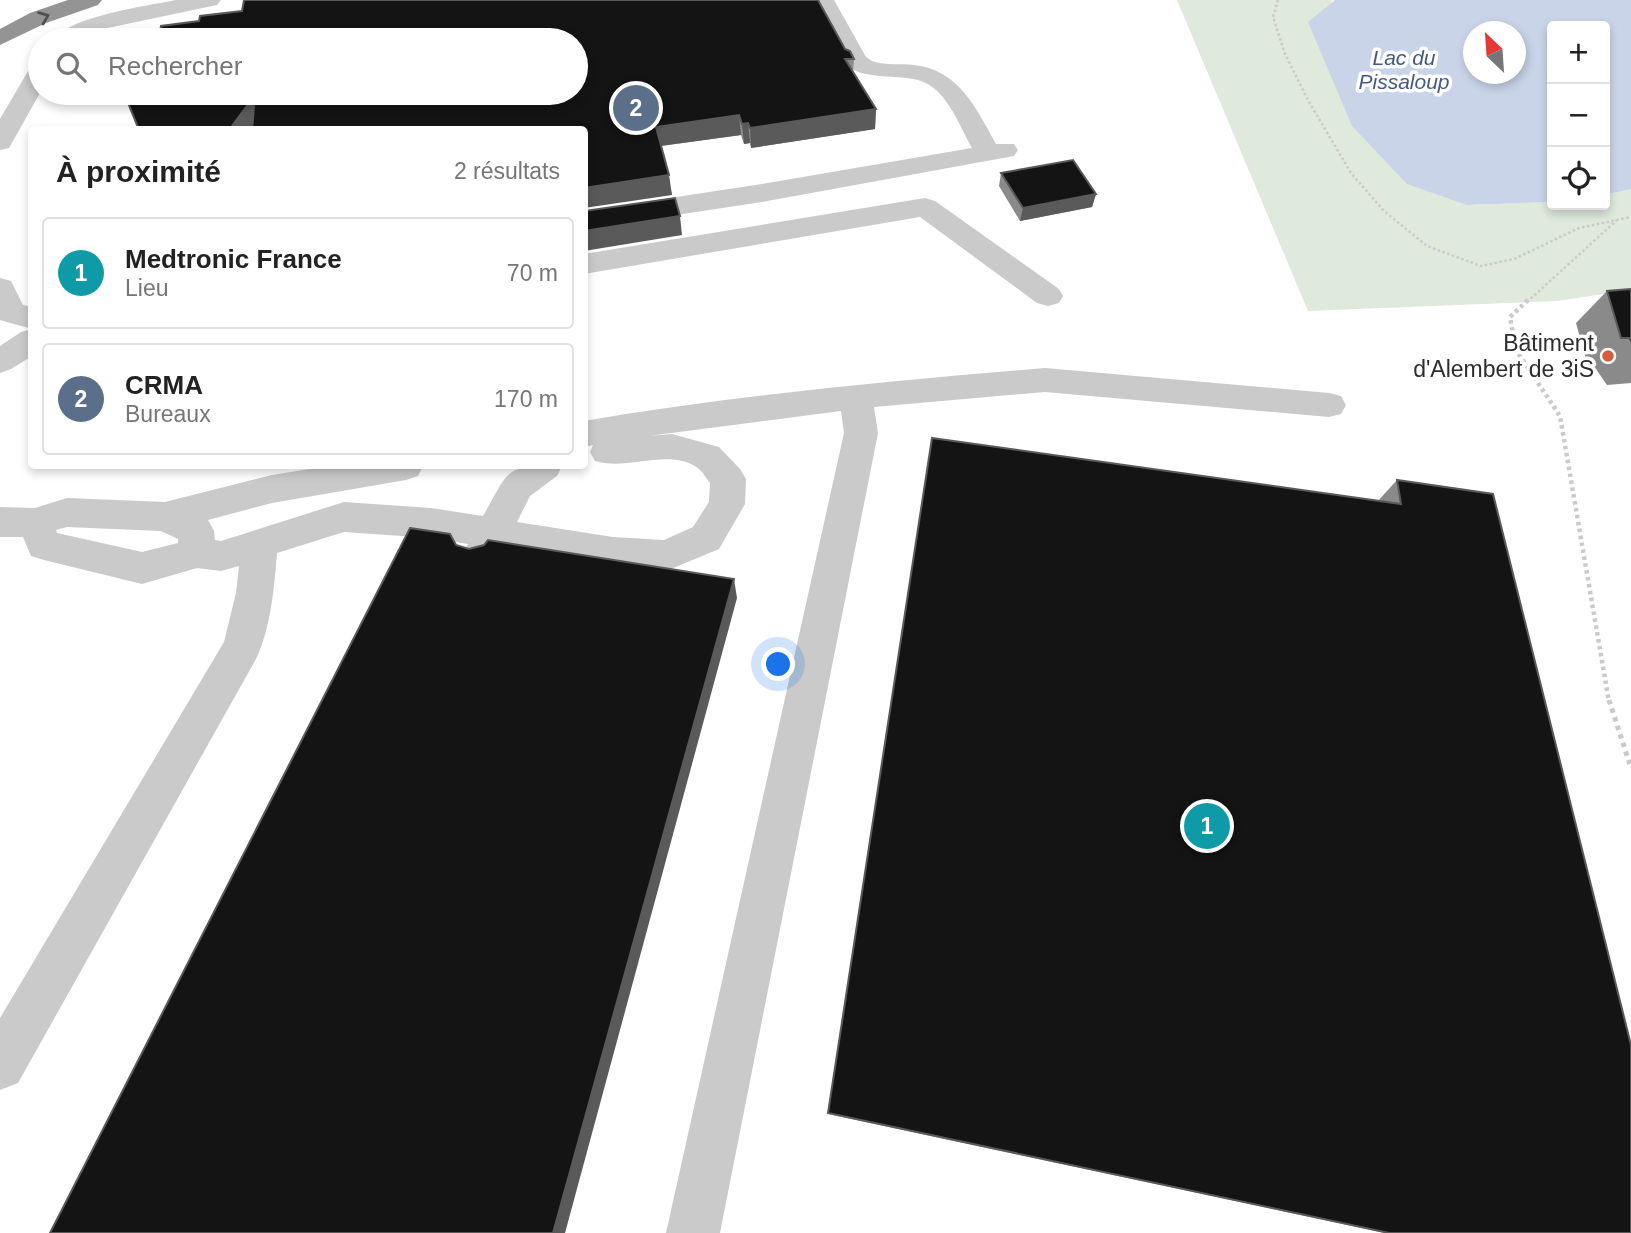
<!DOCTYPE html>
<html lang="fr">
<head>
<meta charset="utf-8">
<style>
  body { margin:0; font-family:Helvetica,sans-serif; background:#f2f2f2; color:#222 }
  .controls { position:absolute; right:21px; top:21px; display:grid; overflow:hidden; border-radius:7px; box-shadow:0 4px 10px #0003 }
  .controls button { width:63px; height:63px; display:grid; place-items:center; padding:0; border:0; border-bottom:2px solid #e0e0e0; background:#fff; color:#222; font:35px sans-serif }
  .compass { position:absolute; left:1463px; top:21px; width:63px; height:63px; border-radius:50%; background:#fff; box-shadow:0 4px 10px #0003; rotate:335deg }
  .you { position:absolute; left:779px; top:665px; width:24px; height:24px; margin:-18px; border:5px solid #fff; border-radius:50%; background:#1a73e8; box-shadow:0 0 0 10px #1a73e833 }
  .badge { display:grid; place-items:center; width:46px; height:46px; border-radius:50%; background:#d45c3f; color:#fff; font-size:23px; font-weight:700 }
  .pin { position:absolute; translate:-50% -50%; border:4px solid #fff; box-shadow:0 2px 7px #0006 }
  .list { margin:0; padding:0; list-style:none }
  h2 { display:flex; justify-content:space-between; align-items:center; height:91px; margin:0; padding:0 28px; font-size:30px }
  h2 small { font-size:23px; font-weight:400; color:#767676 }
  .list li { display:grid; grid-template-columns:46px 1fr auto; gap:21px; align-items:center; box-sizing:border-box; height:112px; margin:0 14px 14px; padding:0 14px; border:2px solid #e0e0e0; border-radius:7px }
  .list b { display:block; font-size:26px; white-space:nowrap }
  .list p { margin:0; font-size:23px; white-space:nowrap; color:#767676 }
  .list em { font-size:23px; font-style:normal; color:#767676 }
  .icon { flex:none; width:38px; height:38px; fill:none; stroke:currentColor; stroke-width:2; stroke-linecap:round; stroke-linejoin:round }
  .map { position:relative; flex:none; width:1631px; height:1233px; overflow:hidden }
  .search { position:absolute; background:#fff; box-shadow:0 4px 10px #0003; left:28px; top:28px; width:560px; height:77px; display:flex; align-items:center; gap:18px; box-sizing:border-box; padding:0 24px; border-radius:38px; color:#767676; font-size:26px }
  .panel { position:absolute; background:#fff; box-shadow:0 4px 10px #0003; left:28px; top:126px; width:560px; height:343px; border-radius:7px }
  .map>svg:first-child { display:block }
  .green { fill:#dfe9dc }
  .water { fill:#c9d4e8; fill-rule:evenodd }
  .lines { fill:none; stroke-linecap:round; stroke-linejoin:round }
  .path-far2 { stroke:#cacaca; stroke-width:2.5; stroke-dasharray:2.5 2.5; stroke-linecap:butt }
  .path-far1 { stroke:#cacaca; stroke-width:4.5; stroke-dasharray:3.5 3.5; stroke-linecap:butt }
  .path { stroke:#cacaca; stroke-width:5; stroke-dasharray:4.5 4.5; stroke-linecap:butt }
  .minor { fill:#cacaca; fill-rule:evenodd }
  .highway { fill:#949494; fill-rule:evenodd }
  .wall { fill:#8a8a8a }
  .shaded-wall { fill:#5a5a5a }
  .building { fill:#141414; stroke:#5a5a5a; stroke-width:2 }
  .oneway { stroke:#515151 }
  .poi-dot { fill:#d45c3f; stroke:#fff; stroke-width:2.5 }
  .labels { text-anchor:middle; stroke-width:7; stroke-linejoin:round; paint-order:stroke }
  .far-water-label { font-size:21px; font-style:italic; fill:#435a87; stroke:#fff }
  .poi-label { font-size:23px; fill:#2d2d2d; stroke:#fff; text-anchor:end }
</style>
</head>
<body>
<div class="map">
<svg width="1631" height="1233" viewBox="0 0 1631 1233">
  <rect width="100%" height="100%" fill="#fff"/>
  <path class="green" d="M1177,0H1335L1331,1L1467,205L1552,202V205H1605V195L1631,189V290L1557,301L1308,311Z"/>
  <path class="water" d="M1335,0H1631V189L1605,195V26H1552V202L1467,205L1407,184L1352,126L1308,22ZM1474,32H1516V74H1474Z"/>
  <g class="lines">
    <path class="path-far2" d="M1278,0L1273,17L1285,54L1309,102L1351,173L1384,211L1427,246L1481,266L1514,259L1579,228L1631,217
      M1527,302L1617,220"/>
    <path class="path-far1" d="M1528,300L1510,317L1516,350L1560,416L1609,702"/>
    <path class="path" d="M1609,700L1631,768"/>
    <path class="minor" d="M176,0H221L217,5L103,29L83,40H53C70,16 147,6 176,0Z
      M810,0H834L866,57L872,61C886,66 900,63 914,65C959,70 976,108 996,144H1014L1018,150L1014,156L762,202L584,229V211L762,184L972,148C959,125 946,87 918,80C893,74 871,80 847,67Z
      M40,64V93L9,148L0,150V119L31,66Z
      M925,198L935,201L1059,289L1063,296L1059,303L1048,306L1037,303L920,217L584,274V254Z
      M0,278L11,281L23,305L32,307V329L0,320Z
      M32,329V356L11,369L0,373V346L21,332Z
      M1045,368L1329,393L1341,396L1346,405L1341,414L1329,417L1045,392L874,407L878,433L720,1233H666L844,433L841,411L648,436L672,434L719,447L740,469L746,479L745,504L719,549L666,571L613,567L502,549L495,563L482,567L469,563L464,552L468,544L431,538L344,532L277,553C274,589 271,627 256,659L18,1083L0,1090V1018L224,642L236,593L239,566L221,571L197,568L142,584L44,560L31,556L23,537H0V507L35,508L67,498L165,502L272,475L328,466H423L418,476L406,480L272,503L208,520L214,531L215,540L221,541L344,502L431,508L483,516C511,467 504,466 562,466L557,476L530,496L517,522L613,537L664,540L693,527L709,502L710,483C706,478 701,469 695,466C665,449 626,471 595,461L590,452L593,445L584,447V421C737,395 891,381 1045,368ZM67,527L161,531L178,539V543L142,552L57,533L56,530Z"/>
    <path class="highway" d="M68,0H102L98,5L46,23L0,45V29L30,13Z"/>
  </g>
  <path class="wall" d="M126,37L845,49L854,59L853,72L876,109L875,129L751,148L750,143L744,144L741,135L661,146L672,195L584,130Z
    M1001,173L1096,194L1092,207L1020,221L999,186Z
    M1631,289V383L1607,385L1596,369L1589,370L1576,323L1607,291Z
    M932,438L1378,501L1397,480L1631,1233H1385L828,1114Z"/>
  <path class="shaded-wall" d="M255,95V130H229Z
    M876,109L875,129L751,148L750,128Z
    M739,115L741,135L660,146L656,127Z
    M748,123L750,143L744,144L742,124Z
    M669,175L672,195L584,208V188Z
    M1096,194L1092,207L1020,221L1023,208Z
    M680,216L682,235L584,251V231Z
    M734,579L737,598L565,1233H553Z"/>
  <path class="building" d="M244,0H818L845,49L850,51L854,59H845L876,109L750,128L748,123L742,124L739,115L656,127L669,175L584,188V130H252L255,95L229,130H139L124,93H576V40H103L100,32L126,37L160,32L161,26L199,21L200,16L242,11Z
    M1073,160L1096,194L1023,208L1001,173Z
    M675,198L680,216L584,231V211Z
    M1631,289V341L1629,338H1621L1607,291Z
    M932,438L1401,504L1397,480L1493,494L1631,1045V1233H1389L828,1113Z
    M410,528L450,534L456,545L469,549L484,545L488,540L734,579L553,1233H50Z"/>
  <defs><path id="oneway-chevron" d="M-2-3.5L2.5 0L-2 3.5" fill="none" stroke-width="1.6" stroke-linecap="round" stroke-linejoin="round" transform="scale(1.75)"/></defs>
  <use class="oneway" href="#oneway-chevron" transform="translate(44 17) rotate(-22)"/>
  <circle class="poi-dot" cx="1608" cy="356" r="7"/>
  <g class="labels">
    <g class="far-water-label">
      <text x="1404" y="65">Lac du<tspan x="1404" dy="24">Pissaloup</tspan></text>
    </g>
    <g class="poi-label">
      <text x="1594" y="351">Bâtiment<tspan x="1594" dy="26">d'Alembert de 3iS</tspan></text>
    </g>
  </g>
</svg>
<div class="controls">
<button>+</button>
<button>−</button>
<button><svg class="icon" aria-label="locate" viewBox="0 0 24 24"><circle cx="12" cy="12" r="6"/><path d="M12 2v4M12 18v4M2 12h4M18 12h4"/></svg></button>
</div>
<svg class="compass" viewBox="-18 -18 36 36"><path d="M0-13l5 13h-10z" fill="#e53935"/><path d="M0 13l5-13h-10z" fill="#767676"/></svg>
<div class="you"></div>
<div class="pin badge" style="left:1207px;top:826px;background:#0f9aa8">1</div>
<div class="pin badge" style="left:636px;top:108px;background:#5c6f8a">2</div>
<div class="search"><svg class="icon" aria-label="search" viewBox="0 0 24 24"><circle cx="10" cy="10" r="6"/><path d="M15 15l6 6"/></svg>Rechercher</div>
<section class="panel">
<h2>À proximité<small>2 résultats</small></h2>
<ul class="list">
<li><span class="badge" style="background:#0f9aa8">1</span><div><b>Medtronic France</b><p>Lieu</p></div><em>70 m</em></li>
<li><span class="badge" style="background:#5c6f8a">2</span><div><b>CRMA</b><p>Bureaux</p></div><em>170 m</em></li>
</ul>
</section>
</div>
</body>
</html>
